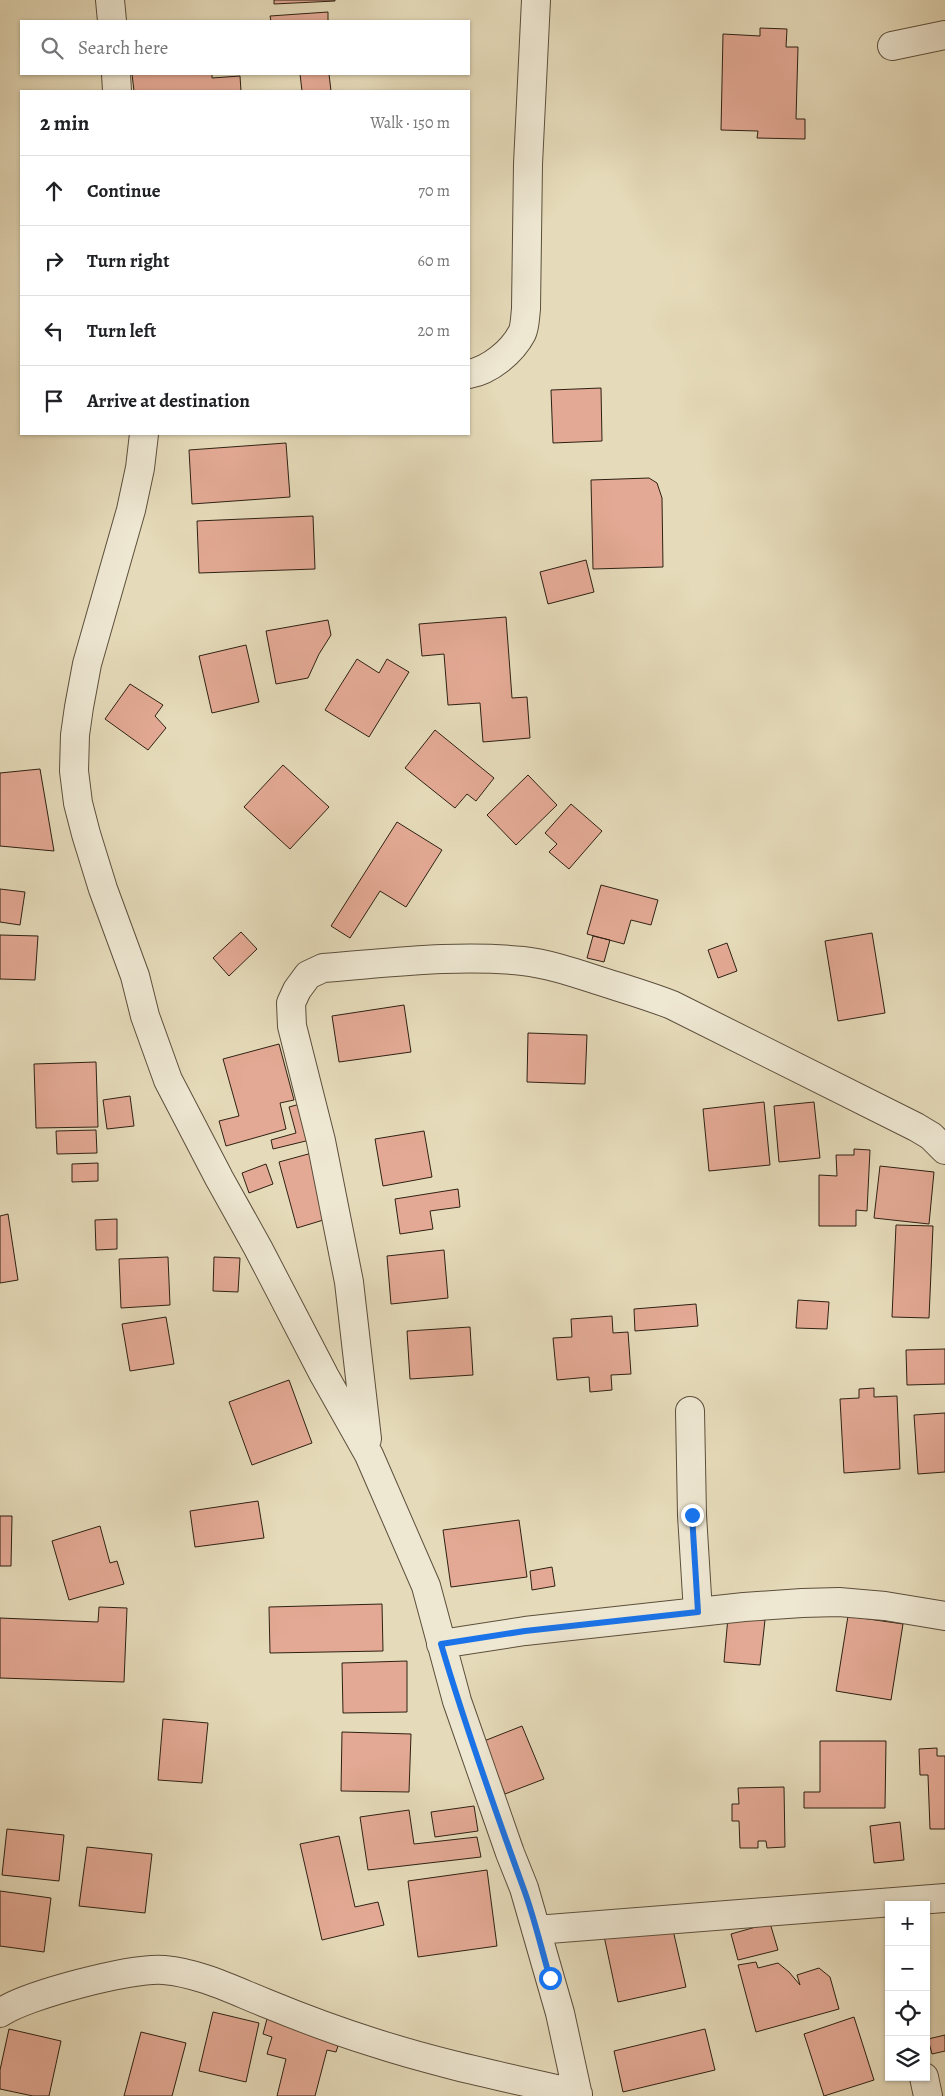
<!DOCTYPE html>
<html lang="en">
<head>
<meta charset="utf-8">
<style>
  body { margin:0; font-family:Alegreya,serif; background:#f2f2f2; color:#202124 }
  .controls { position:absolute; right:15px; bottom:15px; display:grid; overflow:hidden; border-radius:0px; box-shadow:0 1px 4px #0004 }
  .controls button { width:45px; height:45px; display:grid; place-items:center; padding:0; border:0; border-bottom:1px solid #e0e0e0; background:#fff; color:#202124; font:25px sans-serif }
  .stop { position:absolute; width:15px; height:15px; margin:-11px; border:4px solid #1a73e8; border-radius:50%; background:#fff }
  .stop.end { background:#1a73e8; border-color:#fff; box-shadow:0 1px 5px #0008 }
  .list { margin:0; padding:0; list-style:none }
  h2 { display:flex; justify-content:space-between; align-items:center; height:65px; margin:0; padding:0 20px; font-size:21px }
  h2 small { font-size:16px; font-weight:400; color:#757577 }
  .list li { display:grid; grid-template-columns:32px 1fr auto; gap:15px; align-items:center; box-sizing:border-box; height:70px; padding:0 20px; border-top:1px solid #e0e0e0 }
  .list b { display:block; font-size:19px; white-space:nowrap }
  .list em { font-size:16px; font-style:normal; color:#757577 }
  .icon { flex:none; width:28px; height:28px; fill:none; stroke:currentColor; stroke-width:2; stroke-linecap:round; stroke-linejoin:round }
  .map { position:relative; flex:none; width:945px; height:2096px; overflow:hidden }
  .search { position:absolute; background:#fff; box-shadow:0 1px 4px #0004; left:20px; top:20px; width:450px; height:55px; display:flex; align-items:center; gap:12px; box-sizing:border-box; padding:0 18px; border-radius:0px; color:#757577; font-size:19px }
  .panel { position:absolute; background:#fff; box-shadow:0 1px 4px #0004; left:20px; top:90px; width:450px; height:345px; border-radius:0px }
  .map>svg:first-child { display:block }
  .building { fill:#e3a994; stroke:#2e2113 }
  .lines { fill:none; stroke-linecap:round; stroke-linejoin:round }
  .minor-casing { stroke:#5c4f3c; stroke-width:30 }
  .minor { stroke:#eee7d2; stroke-width:28 }
  .route { stroke:#1a73e8; stroke-width:6 }
</style>
</head>
<body>
<div class="map">
<svg width="945" height="2096" viewBox="0 0 945 2096">
  <rect width="100%" height="100%" fill="#e5dab9"/>
  <filter id="stains"><feTurbulence type="fractalNoise" baseFrequency=".004" numOctaves="4"/><feColorMatrix values="0 0 0 0 .2 0 0 0 0 .09 0 0 0 0 .02 0 0 0 .5 -.17"/></filter>
  <radialGradient id="worn" r=".72"><stop offset=".6" stop-color="#630" stop-opacity="0"/><stop offset="1" stop-color="#630" stop-opacity=".3"/></radialGradient>
  <path class="building" d="M274,0H335V1L274,4Z
    M328,12V21H271L270,16Z
    M760,28L787,29L786,47H798L796,119H805V139L757,138L758,131L721,130L723,34L760,36Z
    M132,74H212V78L240,76L241,91H134Z
    M300,74H329L331,91H302Z
    M601,388L602,441L553,443L551,390Z
    M286,443L290,497L192,504L189,450Z
    M649,478L657,483L662,498L663,567L593,569L591,480Z
    M313,516L315,569L199,573L197,521Z
    M586,560L594,592L548,604L540,572Z
    M506,617L512,698L527,697L530,738L483,742L480,703L448,705L444,654L422,656L419,624Z
    M328,620L331,635L319,654L308,678L276,684L266,631Z
    M246,645L259,702L212,713L199,656Z
    M357,659L379,673L387,659L409,672L369,737L325,710Z
    M130,684L163,705L155,716L166,728L148,750L105,719Z
    M435,730L494,778L476,801L467,794L455,808L405,768Z
    M283,765L329,807L290,849L244,807Z
    M40,769L54,851L0,846V773Z
    M528,775L557,805L516,845L487,815Z
    M571,804L602,831L569,869L549,852L557,844L545,833Z
    M397,822L442,850L406,907L380,891L350,938L331,926Z
    M601,885L658,900L651,925L631,920L624,944L587,934Z
    M0,889L25,892L20,925L0,922Z
    M241,932L257,949L229,976L213,958Z
    M872,933L885,1013L838,1021L825,941Z
    M0,935L38,936L35,980L0,979Z
    M593,936L610,940L604,962L587,958Z
    M727,943L737,971L718,978L708,950Z
    M404,1005L411,1052L339,1062L332,1016Z
    M528,1033L587,1035L585,1084L527,1082Z
    M279,1044L294,1100L280,1103L286,1129L226,1146L219,1121L239,1116L223,1059Z
    M96,1062L98,1127L36,1128L34,1064Z
    M130,1096L134,1126L107,1129L103,1100Z
    M764,1102L770,1165L709,1171L703,1109Z
    M814,1102L820,1158L779,1162L774,1106Z
    M304,1103L314,1139L273,1149L271,1140L296,1133L289,1107Z
    M96,1130L97,1153L57,1154L56,1131Z
    M424,1131L432,1177L383,1186L375,1139Z
    M854,1149L870,1150L867,1211L856,1210V1226H819V1175L837,1176L836,1155H854Z
    M312,1153L330,1218L297,1228L279,1162Z
    M98,1163V1181L72,1182V1164Z
    M266,1164L273,1184L249,1193L242,1173Z
    M880,1166L934,1172L929,1224L874,1218Z
    M458,1189L460,1207L430,1211L433,1229L400,1234L395,1199Z
    M8,1214L18,1280L0,1283V1216Z
    M117,1219V1249L96,1250L95,1220Z
    M896,1225L933,1226L929,1318L892,1317Z
    M444,1250L448,1298L391,1304L387,1256Z
    M168,1257L170,1305L121,1308L119,1259Z
    M214,1257L240,1258L238,1292L213,1291Z
    M798,1300L829,1302L827,1329L796,1328Z
    M696,1304L698,1326L635,1331L634,1309Z
    M612,1316L613,1333L628,1332L631,1374L611,1375L612,1390L590,1392L589,1377L557,1380L553,1338L572,1337L571,1319Z
    M166,1317L174,1364L130,1371L122,1324Z
    M470,1327L473,1375L410,1379L407,1331Z
    M945,1349V1384L907,1385L906,1350Z
    M289,1380L312,1443L252,1465L229,1402Z
    M874,1388V1397L897,1396L900,1469L844,1473L840,1399L859,1398V1389Z
    M945,1413V1472L918,1474L914,1415Z
    M258,1501L264,1538L195,1547L190,1511Z
    M0,1516H12L11,1566H0Z
    M519,1520L527,1577L451,1587L443,1530Z
    M100,1526L110,1563L117,1561L124,1584L69,1600L52,1541Z
    M552,1567L555,1586L532,1590L530,1571Z
    M382,1604L383,1651L270,1653L269,1607Z
    M99,1607L127,1608L124,1682L0,1678V1618L98,1622Z
    M848,1616L903,1624L891,1700L836,1691Z
    M728,1617L765,1620L760,1665L724,1662Z
    M407,1661V1712L343,1713L342,1663Z
    M163,1719L208,1723L202,1783L158,1780Z
    M522,1726L544,1779L505,1794L484,1741Z
    M342,1732L411,1734L409,1792L341,1791Z
    M820,1741H886L885,1808H804V1792H820Z
    M937,1748V1756H945V1829H930L928,1775H920L919,1749Z
    M784,1787L785,1847L767,1848L766,1841H758V1848H740L739,1821H732V1804H739L738,1788Z
    M474,1806L478,1831L435,1837L431,1812Z
    M409,1810L414,1844L477,1837L481,1857L368,1870L360,1817Z
    M900,1822L904,1860L874,1863L870,1826Z
    M7,1829L64,1835L59,1881L2,1875Z
    M339,1836L355,1907L378,1902L384,1925L322,1940L300,1844Z
    M87,1847L152,1854L145,1913L79,1906Z
    M487,1870L497,1946L418,1957L408,1881Z
    M0,1891L51,1898L44,1952L0,1946Z
    M671,1921L686,1987L618,2002L604,1936Z
    M770,1923L778,1950L738,1960L731,1934Z
    M756,1962L758,1968L778,1963L789,1972L800,1985L797,1975L819,1968L830,1977L839,2009L756,2032L738,1965Z
    M213,2012L259,2023L246,2082L199,2071Z
    M268,2015L341,2037L336,2052L327,2050L315,2096H277L286,2059L267,2054L272,2037L263,2034Z
    M854,2017L874,2080L824,2096L804,2034Z
    M9,2029L61,2041L49,2096H33L0,2089V2070Z
    M705,2029L715,2070L623,2092L614,2051Z
    M141,2032L186,2043L172,2096H124Z
    M945,2035V2051L932,2054L928,2039Z"/>
  <g class="lines">
    <defs>
      <path id="minor" d="M110,0L112,21
        M892,46L945,35
        M116,74L117,91
        M469,374C490,370 512,352 522,333C525,327 525,317 526,309L528,164L536,0
        M144,434L140,468L131,510L87,664L79,707L75,735L74,771L78,803L86,834L103,889L135,976L145,1016L168,1080L219,1178L258,1248L324,1375L369,1455L426,1586L457,1701L510,1853L524,1888L560,2013L578,2096
        M690,1411L692,1515L698,1612
        M367,1439L349,1282L321,1141L292,1026L291,1003L297,990L308,975L323,968C389,963 457,954 523,961C549,964 575,973 600,981C625,989 649,996 672,1005L916,1127L931,1136L945,1150
        M441,1644L525,1631L744,1607L802,1603L839,1602L885,1606L945,1616
        M536,1930L945,1898
        M0,2013C26,1995 132,1967 164,1970C200,1973 235,1991 268,2004C302,2018 337,2031 372,2042C439,2064 509,2078 578,2094
        M924,2077L928,2096"/>
    </defs>
    <use href="#minor" class="minor-casing"/>
    <use href="#minor" class="minor"/>
  </g>
  <g class="lines">
    <path class="route" d="M550,1978C541,1948 534,1916 523,1887C494,1807 465,1726 441,1644L525,1631L698,1612L692,1515"/>
  </g>
  <rect width="100%" height="100%" filter="url(#stains)"/>
  <rect width="100%" height="100%" fill="url(#worn)"/>
</svg>
<div class="controls">
<button>+</button>
<button>−</button>
<button><svg class="icon" aria-label="locate" viewBox="0 0 24 24"><circle cx="12" cy="12" r="6"/><path d="M12 2v4M12 18v4M2 12h4M18 12h4"/></svg></button>
<button><svg class="icon" aria-label="layers" viewBox="0 0 24 24"><path d="M12 4l9 5-9 5-9-5zM3 14l9 5 9-5"/></svg></button>
</div>
<div class="stop" style="left:550px;top:1978px"></div>
<div class="stop end" style="left:692px;top:1515px"></div>
<div class="search"><svg class="icon" aria-label="search" viewBox="0 0 24 24"><circle cx="10" cy="10" r="6"/><path d="M15 15l6 6"/></svg>Search here</div>
<section class="panel">
<h2>2 min<small>Walk · 150 m</small></h2>
<ul class="list">
<li><svg class="icon" aria-label="ahead" viewBox="0 0 24 24"><path d="M12 20V5M6 11l6-6 6 6"/></svg><div><b>Continue</b></div><em>70 m</em></li>
<li><svg class="icon" aria-label="right" viewBox="0 0 24 24"><path d="M7 20v-9h11M14 6l5 5-5 5"/></svg><div><b>Turn right</b></div><em>60 m</em></li>
<li><svg class="icon" aria-label="left" viewBox="0 0 24 24"><path d="M17 20v-9H6M10 6l-5 5 5 5"/></svg><div><b>Turn left</b></div><em>20 m</em></li>
<li><svg class="icon" aria-label="arrive" viewBox="0 0 24 24"><path d="M6 21V4h12l-3 4 3 4H6"/></svg><div><b>Arrive at destination</b></div></li>
</ul>
</section>
</div>
</body>
</html>
